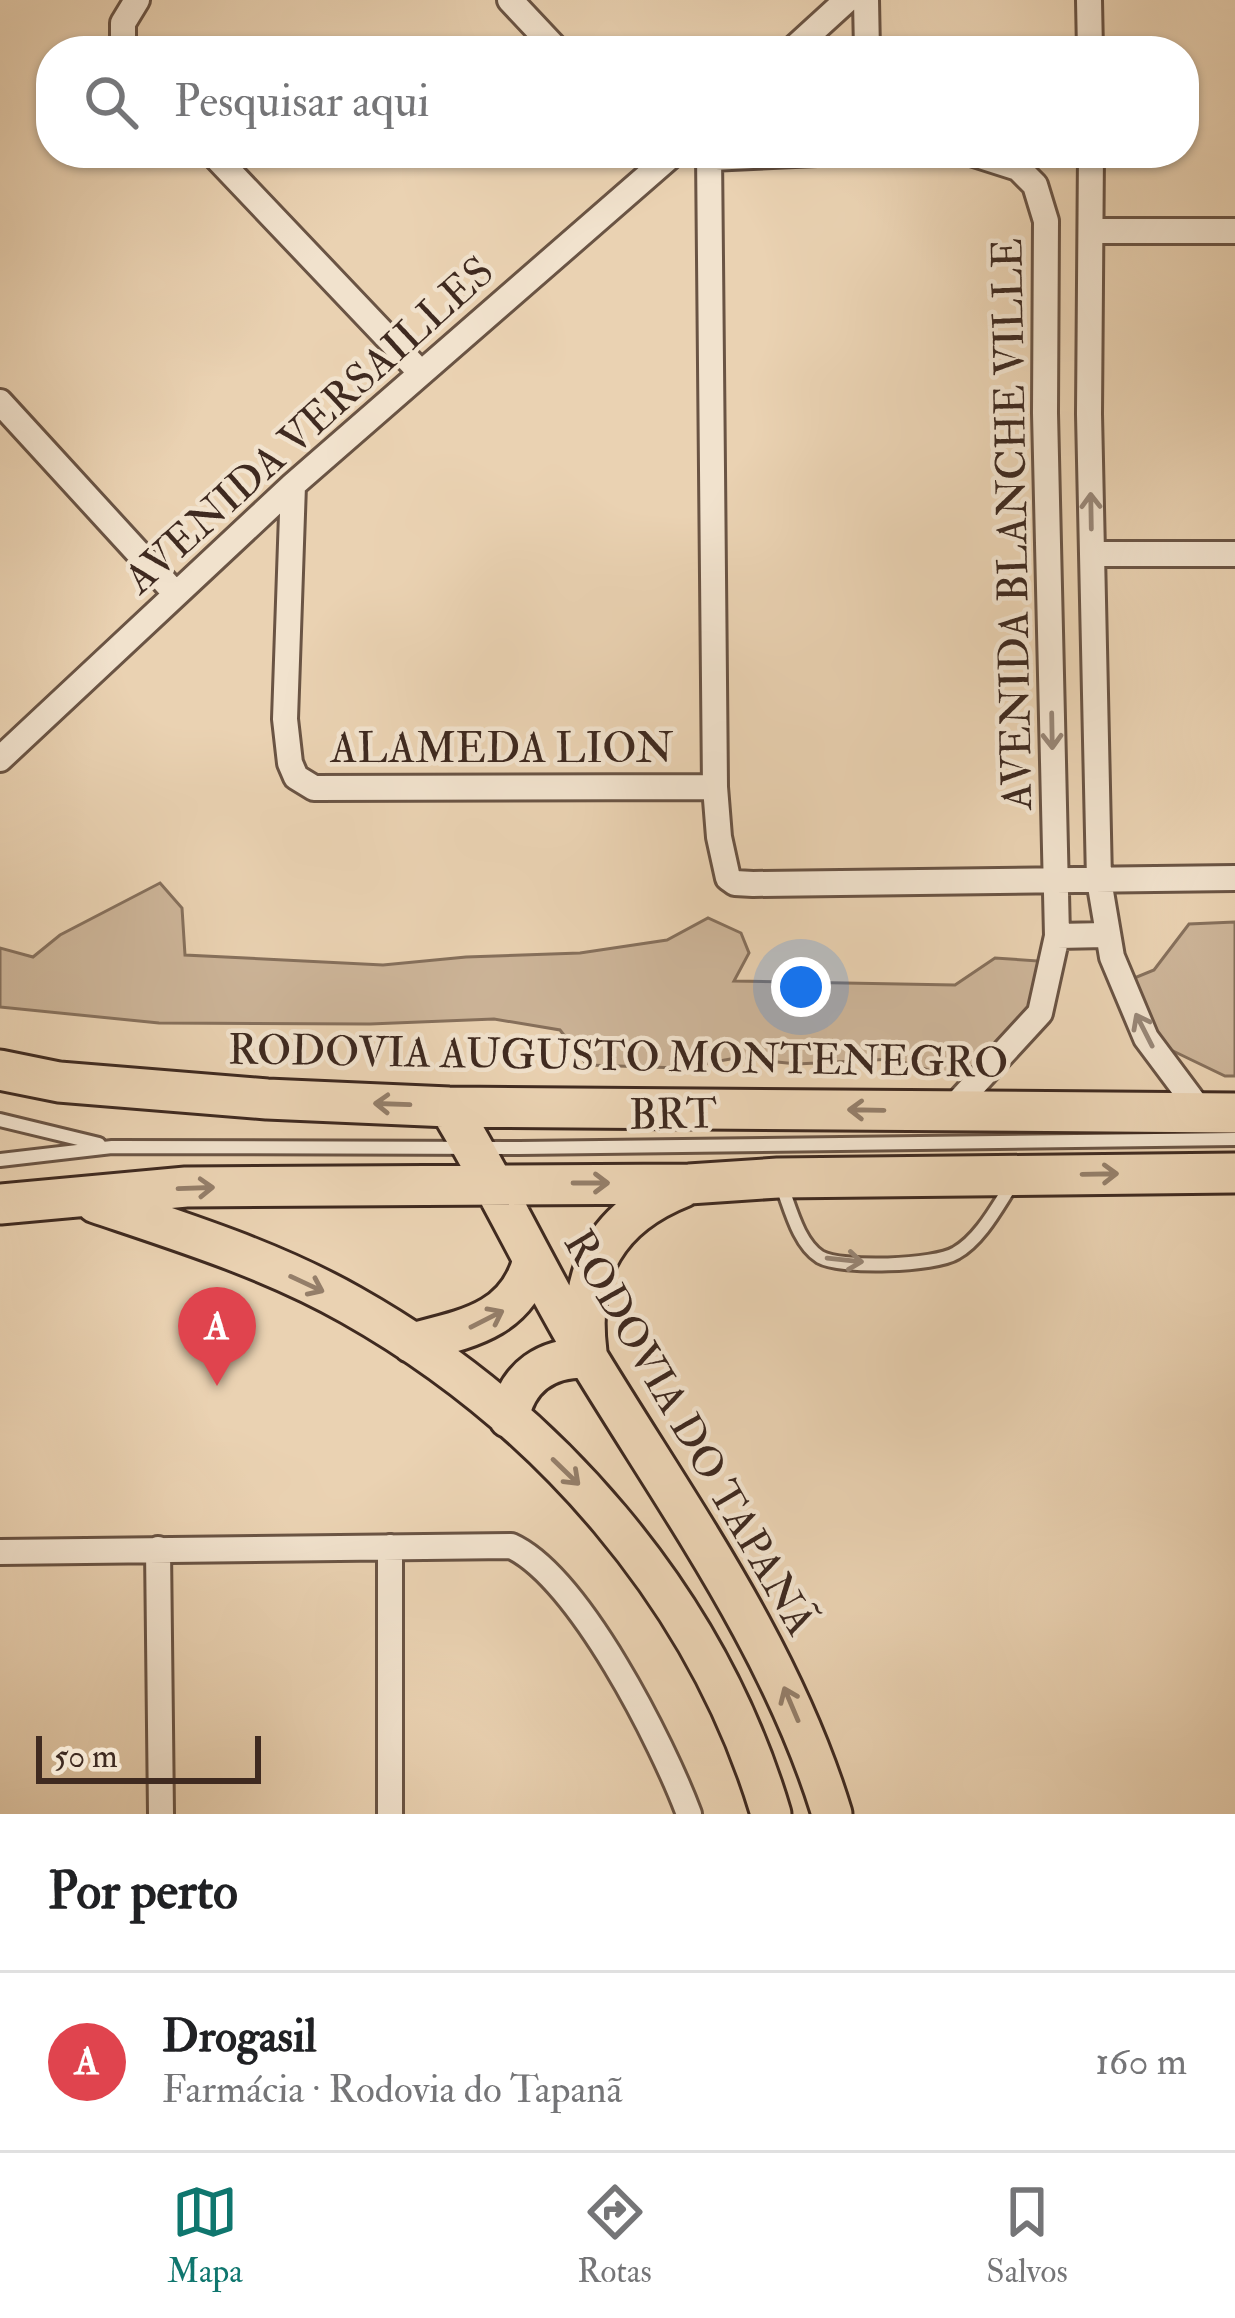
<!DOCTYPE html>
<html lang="pt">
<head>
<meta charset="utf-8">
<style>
  body { margin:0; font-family:"IM FELL Double Pica",serif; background:#f2f2f2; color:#202124 }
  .scale { position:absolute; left:36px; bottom:30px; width:225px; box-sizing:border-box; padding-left:12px; border:6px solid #3f2a20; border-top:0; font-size:33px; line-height:42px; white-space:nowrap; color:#3f2a20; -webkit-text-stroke:9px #f1e2cd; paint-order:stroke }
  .you { position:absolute; left:801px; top:987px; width:42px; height:42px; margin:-30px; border:9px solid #fff; border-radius:50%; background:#1a73e8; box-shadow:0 0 0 18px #1a73e833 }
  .badge { display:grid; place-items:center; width:78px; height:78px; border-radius:50%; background:#0f766e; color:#fff; font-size:39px; font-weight:700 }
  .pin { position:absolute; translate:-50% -99px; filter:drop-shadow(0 3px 6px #0008) }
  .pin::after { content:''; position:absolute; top:63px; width:42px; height:36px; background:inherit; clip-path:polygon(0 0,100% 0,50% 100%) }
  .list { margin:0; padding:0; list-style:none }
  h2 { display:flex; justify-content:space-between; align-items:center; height:156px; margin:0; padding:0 48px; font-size:51px }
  h2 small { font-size:39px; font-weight:400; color:#757577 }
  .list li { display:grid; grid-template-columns:78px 1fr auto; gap:36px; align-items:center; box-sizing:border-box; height:180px; padding:0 48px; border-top:3px solid #e0e0e0 }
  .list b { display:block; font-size:45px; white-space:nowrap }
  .list p { margin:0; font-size:39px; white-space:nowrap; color:#757577 }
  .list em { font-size:39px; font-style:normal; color:#757577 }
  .icon { flex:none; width:66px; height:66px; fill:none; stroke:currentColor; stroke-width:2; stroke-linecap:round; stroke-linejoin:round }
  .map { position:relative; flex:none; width:1235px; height:1814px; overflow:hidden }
  .search { position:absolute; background:#fff; box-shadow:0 3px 9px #0004; left:36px; right:36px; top:36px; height:132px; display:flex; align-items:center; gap:30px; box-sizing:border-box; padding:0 42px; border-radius:48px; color:#757577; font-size:45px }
  .sheet { height:336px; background:#fff }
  nav { display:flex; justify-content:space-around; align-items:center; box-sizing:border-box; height:168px; border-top:3px solid #e0e0e0; background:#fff; font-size:33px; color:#757577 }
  nav a { display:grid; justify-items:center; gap:6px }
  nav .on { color:#0f766e }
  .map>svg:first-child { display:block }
  .green { fill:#cdb599; stroke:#86705c; stroke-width:3 }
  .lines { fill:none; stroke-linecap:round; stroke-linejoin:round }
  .lane-casing { stroke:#6a5444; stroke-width:18 }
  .street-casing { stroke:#6a5444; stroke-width:30 }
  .primary-casing { stroke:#3f2a20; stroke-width:45 }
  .lane { stroke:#f1e2cd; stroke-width:12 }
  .street { stroke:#f1e2cd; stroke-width:24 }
  .primary { stroke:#ead2b2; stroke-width:39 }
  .oneway { stroke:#988676 }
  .oneway2 { stroke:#947e69 }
  .labels { text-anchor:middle; stroke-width:9; stroke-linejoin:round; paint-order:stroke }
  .street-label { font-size:42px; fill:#3f2a20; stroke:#f1e2cd }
</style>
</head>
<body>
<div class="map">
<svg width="1235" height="1814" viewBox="0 0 1235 1814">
  <rect width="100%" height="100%" fill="#ead2b2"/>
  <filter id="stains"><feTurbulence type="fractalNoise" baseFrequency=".00167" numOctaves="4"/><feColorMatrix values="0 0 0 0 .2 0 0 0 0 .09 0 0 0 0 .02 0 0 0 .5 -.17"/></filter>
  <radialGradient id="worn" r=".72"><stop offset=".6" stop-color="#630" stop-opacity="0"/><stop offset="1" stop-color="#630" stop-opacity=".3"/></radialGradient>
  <path class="green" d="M160,883L182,908L185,955L383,965L466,957L580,953L667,940L708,918L741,933L749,953L734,981L955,985L995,958L1054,962L1040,1013L974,1084L893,1059L797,1064L736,1058L680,1068L587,1065L560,1030L494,1019L370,1024L159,1023L0,1007V948L33,957L60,935Z
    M1235,922V1076H1225L1146,1038L1122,983L1154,970L1189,924Z"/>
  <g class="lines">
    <defs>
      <path id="lane" d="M0,1120L99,1144
        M0,1160L112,1147L519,1148L1235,1139
        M781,1184C790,1207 798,1243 820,1257C841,1269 935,1266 956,1253C981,1239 998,1205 1014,1181"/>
      <path id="street" d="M510,0L558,51
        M866,0L867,51
        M1089,0L1090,51
        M123,51V23L137,0
        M791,51L847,0
        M212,153L421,373
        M709,153L715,787L719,837L728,878L735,883L753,884L1235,878
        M1091,153L1089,414L1099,880L1112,957L1146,1038L1202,1113
        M710,158L817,153
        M1092,231H1235
        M0,402L175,593
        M293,485L285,719L290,763L296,777L314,788L715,787
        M1092,554H1235
        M0,759L293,485L674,153
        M1057,936L1106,935
        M949,1112L1040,1013L1057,936L1045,413L1046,221L1035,185L1018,168L971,153
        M390,1547V1814
        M158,1549L161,1814
        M0,1552L511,1546C579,1577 663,1744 689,1814"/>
      <path id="primary" d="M0,1070L59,1082L267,1099L449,1107L1235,1113
        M449,1107C500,1190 540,1279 591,1363C680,1509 782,1649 832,1814
        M96,1203C182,1232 272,1260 351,1305C546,1415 707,1597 771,1814
        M0,1204L186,1187L689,1184L778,1178L1235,1173
        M412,1343C466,1329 517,1321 533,1260
        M587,1352C577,1271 607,1217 683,1187
        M509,1418C517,1376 547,1357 588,1358"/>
    </defs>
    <use href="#lane" class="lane-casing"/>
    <use href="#street" class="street-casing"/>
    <use href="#primary" class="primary-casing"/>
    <use href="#lane" class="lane"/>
    <use href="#street" class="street"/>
    <use href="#primary" class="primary"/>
  </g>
  <defs><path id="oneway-shaft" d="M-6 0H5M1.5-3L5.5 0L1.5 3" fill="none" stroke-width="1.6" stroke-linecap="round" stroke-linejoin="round" transform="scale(3)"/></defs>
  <g class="oneway">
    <use href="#oneway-shaft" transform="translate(1091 511) rotate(-91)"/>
    <use href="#oneway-shaft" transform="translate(1052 731) rotate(89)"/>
    <use href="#oneway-shaft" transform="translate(1144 1030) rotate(-117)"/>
    <use href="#oneway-shaft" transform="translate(845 1260) rotate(6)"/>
  </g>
  <g class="oneway2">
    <use href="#oneway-shaft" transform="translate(392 1104) rotate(-178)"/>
    <use href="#oneway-shaft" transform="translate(866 1110) rotate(-179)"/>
    <use href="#oneway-shaft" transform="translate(1100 1174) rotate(-1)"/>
    <use href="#oneway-shaft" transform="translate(591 1183)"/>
    <use href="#oneway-shaft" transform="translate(196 1188) rotate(-2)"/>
    <use href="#oneway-shaft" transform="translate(307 1284) rotate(25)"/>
    <use href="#oneway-shaft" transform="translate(487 1319) rotate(-27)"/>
    <use href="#oneway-shaft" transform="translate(566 1472) rotate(44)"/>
    <use href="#oneway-shaft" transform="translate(791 1704) rotate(-113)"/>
  </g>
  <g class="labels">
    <g class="street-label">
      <text transform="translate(308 424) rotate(-42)" y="15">AVENIDA VERSAILLES</text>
      <text transform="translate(1011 524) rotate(-91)" y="15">AVENIDA BLANCHE VILLE</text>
      <text x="502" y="762">ALAMEDA LION</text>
      <text transform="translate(618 1055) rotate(1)" y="15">RODOVIA AUGUSTO MONTENEGRO</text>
      <text transform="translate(673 1113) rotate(-1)" y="15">BRT</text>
      <text transform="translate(691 1432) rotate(60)" y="15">RODOVIA DO TAPANÃ</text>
    </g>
  </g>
  <rect width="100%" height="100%" filter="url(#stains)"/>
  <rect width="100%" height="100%" fill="url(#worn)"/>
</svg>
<div class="scale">50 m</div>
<div class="you"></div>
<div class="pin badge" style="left:217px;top:1386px;background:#e0444e">A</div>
<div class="search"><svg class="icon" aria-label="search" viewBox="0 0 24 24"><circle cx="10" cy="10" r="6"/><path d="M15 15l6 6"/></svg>Pesquisar aqui</div>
</div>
<section class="sheet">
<h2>Por perto<small></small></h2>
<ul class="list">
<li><span class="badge" style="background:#e0444e">A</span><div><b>Drogasil</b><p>Farmácia · Rodovia do Tapanã</p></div><em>160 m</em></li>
</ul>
</section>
<nav>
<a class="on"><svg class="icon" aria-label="map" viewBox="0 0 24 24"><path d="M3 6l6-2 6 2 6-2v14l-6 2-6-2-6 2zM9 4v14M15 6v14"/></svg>Mapa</a>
<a><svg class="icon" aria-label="directions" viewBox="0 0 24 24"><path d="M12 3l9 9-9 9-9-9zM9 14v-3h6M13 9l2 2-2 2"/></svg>Rotas</a>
<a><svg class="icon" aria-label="saved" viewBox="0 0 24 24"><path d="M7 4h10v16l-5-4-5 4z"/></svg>Salvos</a>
</nav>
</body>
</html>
